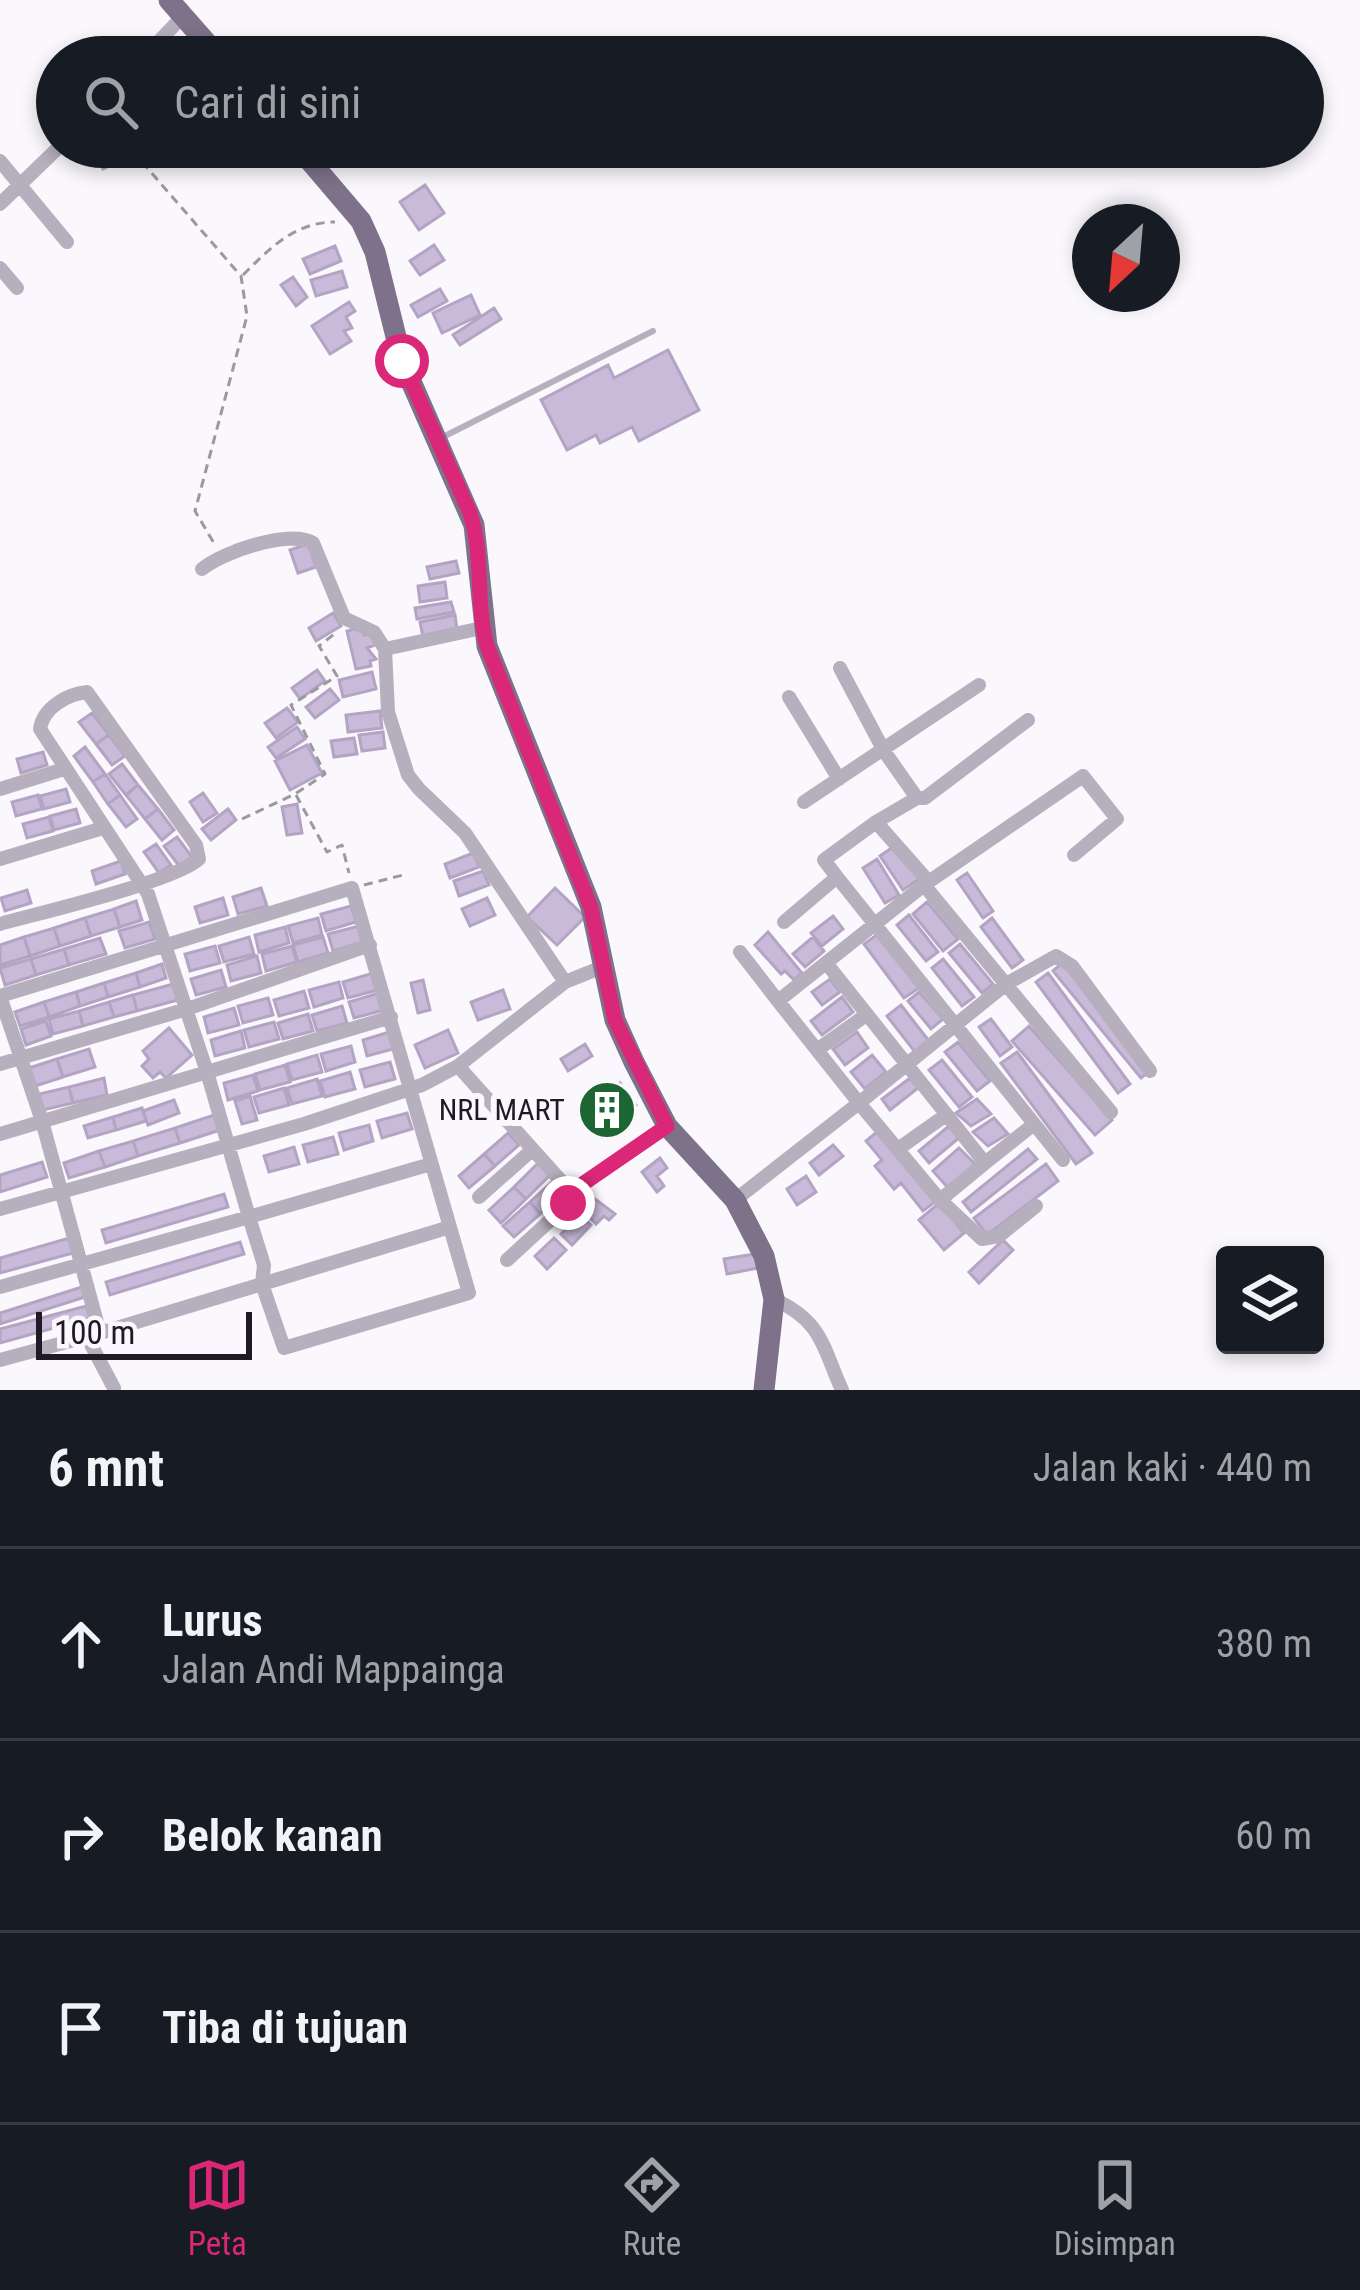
<!DOCTYPE html>
<html lang="id">
<head>
<meta charset="utf-8">
<style>
  body { margin:0; font-family:"Roboto Condensed",sans-serif; background:#20242c; color:#f1f3f6 }
  .controls { position:absolute; right:36px; bottom:36px; display:grid; overflow:hidden; border-radius:12px; box-shadow:0 6px 18px #0003 }
  .controls button { width:108px; height:108px; display:grid; place-items:center; padding:0; border:0; border-bottom:3px solid #363941; background:#171b24; color:#f1f3f6; font:60px sans-serif }
  .compass { position:absolute; left:1072px; top:204px; width:108px; height:108px; border-radius:50%; background:#171b24; box-shadow:0 6px 18px #0003; rotate:206deg }
  .scale { position:absolute; left:36px; bottom:30px; width:216px; box-sizing:border-box; padding-left:12px; border:6px solid #201a25; border-top:0; font-size:33px; line-height:42px; white-space:nowrap; color:#201a25; -webkit-text-stroke:9px #faf7fd; paint-order:stroke }
  .stop { position:absolute; width:36px; height:36px; margin:-27px; border:9px solid #db2777; border-radius:50%; background:#fff }
  .stop.end { background:#db2777; border-color:#fff; box-shadow:0 3px 12px #0008 }
  .list { margin:0; padding:0; list-style:none }
  h2 { display:flex; justify-content:space-between; align-items:center; height:156px; margin:0; padding:0 48px; font-size:51px }
  h2 small { font-size:39px; font-weight:400; color:#9ea1a6 }
  .list li { display:grid; grid-template-columns:78px 1fr auto; gap:36px; align-items:center; box-sizing:border-box; height:192px; padding:0 48px; border-top:3px solid #363941 }
  .list b { display:block; font-size:45px; white-space:nowrap }
  .list p { margin:0; font-size:39px; white-space:nowrap; color:#9ea1a6 }
  .list em { font-size:39px; font-style:normal; color:#9ea1a6 }
  .icon { flex:none; width:66px; height:66px; fill:none; stroke:currentColor; stroke-width:2; stroke-linecap:round; stroke-linejoin:round }
  .map { position:relative; flex:none; width:1360px; height:1390px; overflow:hidden }
  .search { position:absolute; background:#171b24; box-shadow:0 6px 18px #0003; left:36px; right:36px; top:36px; height:132px; display:flex; align-items:center; gap:30px; box-sizing:border-box; padding:0 42px; border-radius:66px; color:#9ea1a6; font-size:45px }
  .sheet { height:732px; background:#171b24 }
  nav { display:flex; justify-content:space-around; align-items:center; box-sizing:border-box; height:168px; border-top:3px solid #363941; background:#171b24; font-size:33px; color:#9ea1a6 }
  nav a { display:grid; justify-items:center; gap:6px }
  nav .on { color:#db2777 }
  .map>svg:first-child { display:block }
  .building { fill:#c9bad9; stroke:#b3a4c3; stroke-width:3 }
  .lines { fill:none; stroke-linecap:round; stroke-linejoin:round }
  .path { stroke:#9d98a0; stroke-width:3; stroke-dasharray:9 6; stroke-linecap:butt }
  .lane { stroke:#b6afbd; stroke-width:6 }
  .street { stroke:#b6afbd; stroke-width:14 }
  .primary { stroke:#7e728a; stroke-width:21 }
  .route { stroke:#db2777; stroke-width:15 }
  .labels { text-anchor:middle; stroke-width:12; stroke-linejoin:round; paint-order:stroke }
  .poi-label { font-size:30px; fill:#201a25; stroke:#faf7fd; text-anchor:end }
</style>
</head>
<body>
<div class="map">
<svg width="1360" height="1390" viewBox="0 0 1360 1390">
  <rect width="100%" height="100%" fill="#faf7fd"/>
  <path class="building" d="M92,147H115L121,160L103,169Z
    M425,185L444,213L419,230L400,202Z
    M434,245L444,260L420,275L410,261Z
    M335,246L341,261L310,274L303,259Z
    M342,271L347,287L316,296L311,280Z
    M293,277L307,297L296,306L281,285Z
    M440,289L447,301L418,317L411,305Z
    M471,295L480,315L442,333L433,313Z
    M349,302L355,311L346,317L352,328L344,331L351,341L330,354L312,326Z
    M494,308L501,319L460,345L453,335Z
    M668,350L699,410L639,441L632,427L600,443L596,435L567,450L541,400L608,365L614,378Z
    M308,544L316,567L298,573L290,550Z
    M456,561L459,573L430,579L427,567Z
    M445,582L447,598L420,602L418,586Z
    M451,602L454,612L417,619L415,608Z
    M333,613L341,626L316,641L309,628Z
    M455,615L457,630L423,637L420,622Z
    M362,627L364,635L370,633L375,645L367,648L376,659L370,661L371,666L356,669L347,631Z
    M317,670L325,681L300,699L292,688Z
    M372,672L376,689L343,697L339,680Z
    M330,689L339,700L315,718L306,707Z
    M287,708L298,722L276,738L265,723Z
    M380,711L382,728L348,732L346,715Z
    M92,713L109,735L96,744L79,722Z
    M297,727L305,739L276,758L268,747Z
    M383,732L385,748L362,751L359,735Z
    M109,735L125,756L112,765L96,744Z
    M354,738L357,754L334,757L331,741Z
    M307,745L322,773L290,790L275,761Z
    M85,747L105,774L93,782L74,756Z
    M43,752L47,765L21,773L17,759Z
    M122,764L138,785L126,795L109,774Z
    M105,774L120,795L108,804L93,782Z
    M138,785L158,809L145,819L126,795Z
    M66,789L70,802L44,809L40,796Z
    M203,793L217,813L203,822L190,802Z
    M38,795L42,809L16,816L12,802Z
    M120,795L137,819L126,827L108,804Z
    M297,804L302,833L287,835L282,807Z
    M76,809L80,823L54,830L50,816Z
    M158,809L174,830L162,840L145,819Z
    M228,809L236,820L211,840L202,829Z
    M49,817L53,831L27,838L23,824Z
    M177,837L192,857L179,866L164,846Z
    M156,844L171,865L159,873L144,852Z
    M896,845L919,879L903,890L880,856Z
    M473,853L479,867L450,878L445,864Z
    M877,859L899,895L885,903L863,868Z
    M121,861L125,874L96,884L92,871Z
    M483,871L489,885L459,896L454,881Z
    M967,873L993,911L983,918L957,880Z
    M261,888L267,906L238,914L233,897Z
    M555,888L585,917L557,945L527,917Z
    M27,890L31,903L5,911L1,898Z
    M223,898L228,915L200,923L195,907Z
    M487,898L495,915L470,926L462,909Z
    M136,901L142,920L120,927L114,909Z
    M927,902L958,939L943,951L913,914Z
    M351,906L356,922L326,931L321,914Z
    M114,909L120,927L91,936L85,918Z
    M909,915L938,952L926,961L897,925Z
    M833,916L843,929L822,946L811,933Z
    M85,918L91,936L60,946L54,928Z
    M318,918L322,935L293,943L288,926Z
    M992,918L1023,960L1012,968L981,927Z
    M149,922L155,939L125,948L119,931Z
    M359,926L363,942L333,951L328,934Z
    M285,927L289,943L259,952L255,935Z
    M54,928L60,946L30,956L24,937Z
    M768,932L802,973L794,980L785,971L781,974L755,945Z
    M878,934L919,988L904,998L864,944Z
    M24,937L30,956L0,965V945Z
    M249,937L254,954L224,962L219,946Z
    M323,937L328,953L298,962L293,945Z
    M813,937L824,951L805,967L793,954Z
    M100,938L106,954L69,965L64,949Z
    M960,944L993,984L982,993L949,953Z
    M215,946L220,963L190,971L185,954Z
    M292,946L297,962L266,971L262,954Z
    M64,949L69,965L36,975L31,959Z
    M257,956L261,973L231,981L227,965Z
    M31,959L36,975L5,985L0,968Z
    M943,959L974,997L962,1006L932,968Z
    M1062,963L1150,1071L1141,1078L1053,971Z
    M162,964L166,978L140,987L136,973Z
    M221,970L226,987L196,995L191,979Z
    M136,973L140,987L108,997L104,983Z
    M373,973L378,990L348,998L343,982Z
    M1048,973L1130,1084L1118,1093L1036,982Z
    M830,979L840,992L822,1005L812,992Z
    M423,980L430,1010L418,1013L411,983Z
    M339,982L343,998L314,1007L309,990Z
    M104,983L108,997L80,1006L76,992Z
    M173,984L178,1000L137,1011L133,995Z
    M503,990L510,1009L478,1020L471,1002Z
    M304,991L309,1008L279,1016L274,1000Z
    M76,992L80,1006L49,1017L44,1002Z
    M919,992L943,1019L931,1029L908,1001Z
    M379,993L384,1010L354,1018L349,1002Z
    M133,995L137,1011L114,1017L109,1002Z
    M842,997L853,1012L822,1035L811,1021Z
    M268,998L273,1015L243,1023L238,1006Z
    M44,1002L49,1017L20,1026L15,1012Z
    M109,1002L114,1017L83,1026L79,1011Z
    M901,1005L929,1041L915,1052L887,1016Z
    M342,1006L347,1023L317,1031L312,1015Z
    M234,1008L239,1025L208,1033L204,1017Z
    M79,1011L83,1026L53,1034L49,1019Z
    M308,1014L313,1031L283,1039L278,1023Z
    M991,1019L1012,1047L1000,1056L979,1027Z
    M46,1021L51,1036L26,1045L21,1029Z
    M274,1022L279,1039L249,1047L244,1030Z
    M1029,1026L1112,1120L1095,1135L1012,1041Z
    M169,1028L192,1055L166,1078L160,1072L153,1078L142,1066L149,1059L143,1051Z
    M448,1030L458,1053L425,1068L415,1045Z
    M241,1031L245,1048L215,1056L211,1040Z
    M393,1031L397,1048L367,1056L363,1040Z
    M857,1032L868,1048L845,1065L833,1049Z
    M958,1042L990,1081L977,1091L945,1052Z
    M585,1044L592,1056L568,1071L561,1059Z
    M351,1046L355,1062L326,1071L321,1054Z
    M89,1049L95,1067L63,1077L57,1059Z
    M1017,1052L1092,1153L1076,1164L1001,1063Z
    M317,1055L322,1072L292,1080L287,1064Z
    M872,1055L886,1072L865,1089L851,1072Z
    M57,1059L63,1077L35,1086L29,1068Z
    M942,1060L972,1097L959,1107L929,1070Z
    M390,1062L395,1079L365,1087L360,1070Z
    M285,1065L290,1082L260,1090L255,1074Z
    M350,1072L355,1089L325,1097L320,1081Z
    M253,1075L258,1091L228,1100L224,1083Z
    M104,1078L107,1095L73,1103L69,1087Z
    M910,1078L918,1088L890,1110L882,1099Z
    M317,1079L322,1096L292,1104L287,1088Z
    M620,1083L636,1105L595,1135L579,1115Z
    M69,1087L73,1103L43,1110L39,1094Z
    M284,1088L289,1105L259,1113L254,1097Z
    M250,1096L257,1120L242,1124L235,1101Z
    M977,1099L991,1114L971,1126L956,1113Z
    M174,1100L179,1113L148,1125L143,1111Z
    M142,1108L146,1121L116,1130L113,1117Z
    M407,1113L412,1129L382,1138L377,1121Z
    M214,1115L220,1130L180,1143L175,1128Z
    M113,1117L116,1130L88,1138L84,1126Z
    M994,1118L1008,1134L988,1146L973,1132Z
    M369,1125L373,1141L344,1150L339,1133Z
    M950,1125L960,1137L929,1163L919,1151Z
    M175,1128L180,1143L138,1156L133,1141Z
    M878,1131L936,1201L923,1211L901,1183L894,1189L875,1166L882,1160L866,1141Z
    M508,1133L519,1145L495,1166L484,1154Z
    M333,1137L338,1154L308,1162L303,1145Z
    M133,1141L138,1156L105,1167L99,1151Z
    M833,1145L843,1156L819,1175L810,1163Z
    M294,1147L299,1164L269,1172L264,1156Z
    M959,1148L975,1164L948,1188L933,1171Z
    M1028,1149L1037,1159L971,1212L963,1202Z
    M99,1151L105,1167L69,1178L64,1163Z
    M484,1154L495,1166L469,1188L459,1176Z
    M660,1158L667,1168L657,1176L664,1186L657,1192L642,1172Z
    M540,1161L552,1173L526,1199L514,1187Z
    M42,1162L47,1177L0,1192V1175Z
    M1046,1164L1058,1181L987,1235L974,1218Z
    M806,1176L816,1192L797,1205L787,1189Z
    M554,1180L565,1192L540,1214L530,1202Z
    M514,1187L526,1199L501,1223L489,1210Z
    M224,1194L228,1207L106,1243L102,1230Z
    M595,1199L615,1214L609,1220L604,1216L596,1224L583,1210Z
    M530,1202L540,1214L514,1237L503,1226Z
    M939,1203L964,1233L944,1250L919,1220Z
    M580,1215L591,1225L572,1245L561,1234Z
    M69,1238L73,1253L0,1273V1258Z
    M554,1238L566,1250L547,1269L535,1256Z
    M1003,1240L1013,1250L979,1283L969,1272Z
    M240,1242L244,1254L110,1295L106,1282Z
    M755,1254L758,1268L727,1274L724,1259Z
    M82,1287L85,1297L0,1324V1313Z
    M86,1306L90,1318L0,1343V1329Z"/>
  <g class="lines">
    <path class="path" d="M143,147L142,162L241,276L247,316L195,511L215,545
      M243,275C270,248 295,222 335,222
      M296,795L327,852L342,845L349,873
      M242,819L295,794L325,774L291,705L337,676L319,646L337,632
      M364,885L407,874
      M584,1183L650,1137"/>
    <path class="lane" d="M441,438L653,331"/>
    <path class="street" d="M144,57L183,16
      M0,161L67,242
      M0,204L59,147
      M0,268L17,288
      M202,569C222,552 290,529 313,543L344,618L374,632L385,649
      M482,628L385,649L388,712L408,775L419,789L465,833L565,982
      M840,668L884,751L917,798
      M789,697L839,779
      M0,789L64,769
      M804,802L979,685
      M876,822L917,798H925L1028,720
      M0,859L103,828
      M837,877L824,860L876,822L928,881
      M924,885L1083,776L1117,819L1074,855
      M784,922L837,877L1063,1160
      M0,924C39,913 176,881 199,859L196,845L87,692C67,694 43,708 40,729L141,883L148,894L207,1072L249,1217L0,1287
      M740,952L778,1001
      M827,964L985,1163L940,1200
      M0,996L352,888L469,1293L284,1348L262,1284L450,1227
      M0,996L42,1121L100,1333L0,1360
      M817,1050L866,1015
      M0,1064L187,1009L370,945
      M458,1066L571,1192L569,1203L507,1260
      M0,1134L391,1017
      M898,1149L946,1115
      M985,1163L1034,1124
      M479,1197L532,1150
      M735,1200L859,1103L778,1001L924,885L1111,1112
      M1036,1206L999,1236L982,1239L940,1200L859,1103L1006,984L1056,956L1072,966L1150,1071
      M0,1209L304,1124L422,1085L458,1066L565,982L605,966
      M774,1299C823,1322 822,1346 842,1390
      M100,1333L262,1284L264,1265L249,1217L431,1164
      M87,1337L114,1388"/>
    <path class="primary" d="M169,0L219,57
      M298,147L361,221L375,252L402,361L474,525L487,646L591,907L615,1020L634,1062L667,1126L735,1200L764,1256L774,1299L764,1390"/>
  </g>
  <g class="lines">
    <path class="route" d="M402,361L470,513C484,556 475,602 487,646L591,908L615,1020L667,1126L571,1192L568,1203"/>
  </g>
  <defs>
    <symbol id="building-disc" viewBox="-11 -11 22 22"><circle r="9.5" fill="#1d6633" stroke="#faf7fd"/><path d="M-4-6H4V6H1V3H-1V6H-4ZM-2.5-4.3h1.7v1.8h-1.7ZM.8-4.3h1.7v1.8H.8ZM-2.5-1h1.7V.8h-1.7ZM.8-1h1.7V.8H.8Z" fill="#fff"/></symbol>
  </defs>
  <g fill-rule="evenodd">
    <use href="#building-disc" x="574" y="1077" width="66" height="66"/>
  </g>
  <g class="labels">
    <g class="poi-label">
      <text x="565" y="1120">NRL MART</text>
    </g>
  </g>
</svg>
<div class="controls">
<button><svg class="icon" aria-label="layers" viewBox="0 0 24 24"><path d="M12 4l9 5-9 5-9-5zM3 14l9 5 9-5"/></svg></button>
</div>
<svg class="compass" viewBox="-18 -18 36 36"><path d="M0-13l5 13h-10z" fill="#e53935"/><path d="M0 13l5-13h-10z" fill="#9ea1a6"/></svg>
<div class="scale">100 m</div>
<div class="stop" style="left:402px;top:361px"></div>
<div class="stop end" style="left:568px;top:1203px"></div>
<div class="search"><svg class="icon" aria-label="search" viewBox="0 0 24 24"><circle cx="10" cy="10" r="6"/><path d="M15 15l6 6"/></svg>Cari di sini</div>
</div>
<section class="sheet">
<h2>6 mnt<small>Jalan kaki · 440 m</small></h2>
<ul class="list">
<li><svg class="icon" aria-label="ahead" viewBox="0 0 24 24"><path d="M12 20V5M6 11l6-6 6 6"/></svg><div><b>Lurus</b><p>Jalan Andi Mappainga</p></div><em>380 m</em></li>
<li><svg class="icon" aria-label="right" viewBox="0 0 24 24"><path d="M7 20v-9h11M14 6l5 5-5 5"/></svg><div><b>Belok kanan</b></div><em>60 m</em></li>
<li><svg class="icon" aria-label="arrive" viewBox="0 0 24 24"><path d="M6 21V4h12l-3 4 3 4H6"/></svg><div><b>Tiba di tujuan</b></div></li>
</ul>
</section>
<nav>
<a class="on"><svg class="icon" aria-label="map" viewBox="0 0 24 24"><path d="M3 6l6-2 6 2 6-2v14l-6 2-6-2-6 2zM9 4v14M15 6v14"/></svg>Peta</a>
<a><svg class="icon" aria-label="directions" viewBox="0 0 24 24"><path d="M12 3l9 9-9 9-9-9zM9 14v-3h6M13 9l2 2-2 2"/></svg>Rute</a>
<a><svg class="icon" aria-label="saved" viewBox="0 0 24 24"><path d="M7 4h10v16l-5-4-5 4z"/></svg>Disimpan</a>
</nav>
</body>
</html>
